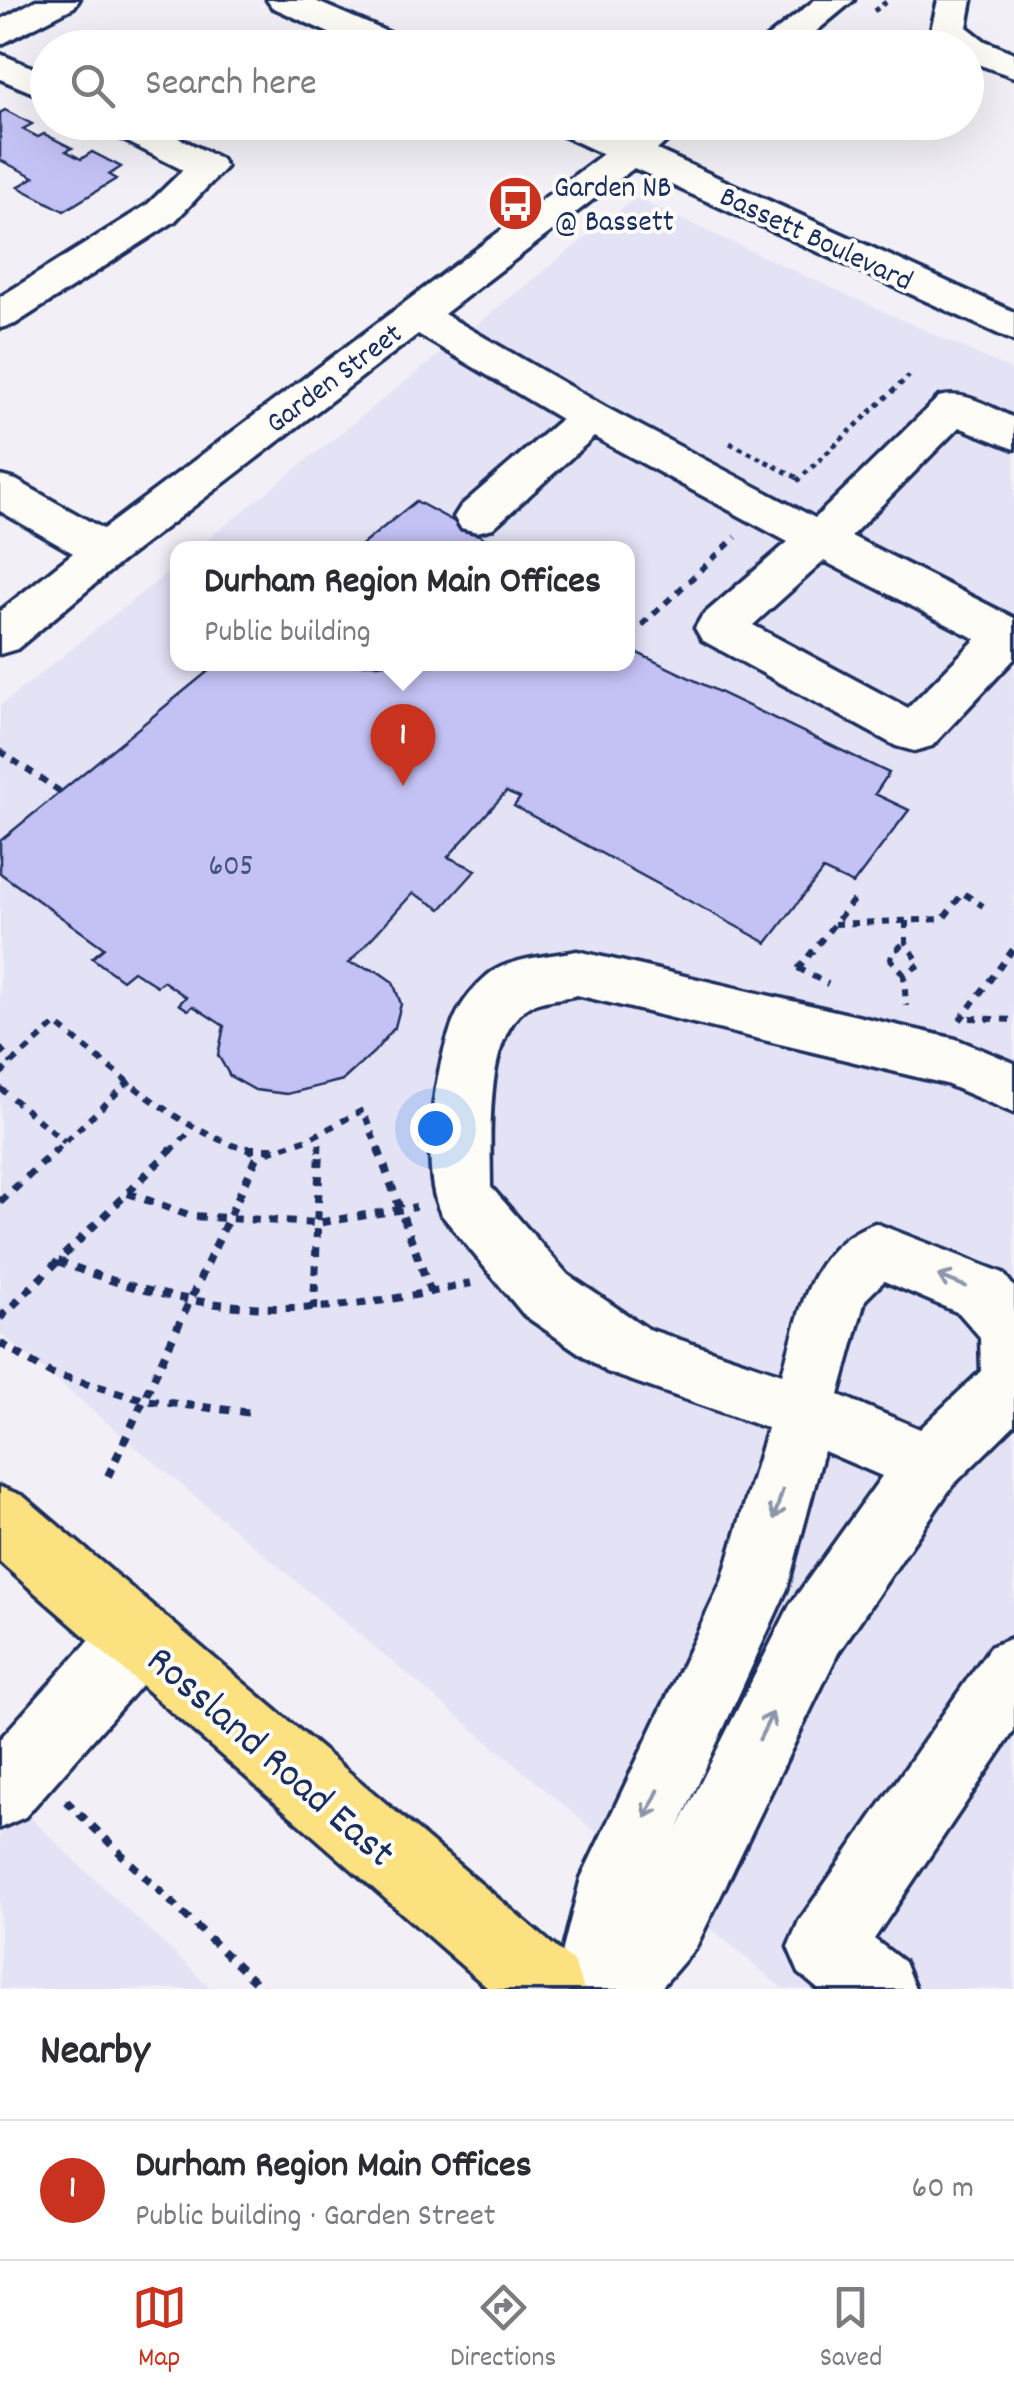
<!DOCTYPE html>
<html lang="en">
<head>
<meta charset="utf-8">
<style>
  body { margin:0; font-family:Dekko,sans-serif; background:#f2f2f3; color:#2b2b33 }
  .you { position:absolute; left:435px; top:1128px; width:35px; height:35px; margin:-25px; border:8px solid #fff; border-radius:50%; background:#1a73e8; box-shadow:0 0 0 15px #1a73e833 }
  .badge { display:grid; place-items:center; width:65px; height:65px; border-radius:50%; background:#c8321e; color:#fff; font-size:32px; font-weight:700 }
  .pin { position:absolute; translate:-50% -82px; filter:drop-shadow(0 2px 5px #0008) }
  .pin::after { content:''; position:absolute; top:52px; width:35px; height:30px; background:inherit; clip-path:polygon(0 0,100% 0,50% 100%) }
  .popup { position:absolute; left:170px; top:541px; width:465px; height:130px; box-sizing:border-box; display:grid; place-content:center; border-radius:20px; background:#fff; filter:drop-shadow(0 2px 8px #0005); font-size:32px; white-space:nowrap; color:#7c7c81 }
  .popup b { font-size:38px; color:#2b2b33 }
  .popup::after { content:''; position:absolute; left:50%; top:100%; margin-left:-20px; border:20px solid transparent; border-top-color:#fff }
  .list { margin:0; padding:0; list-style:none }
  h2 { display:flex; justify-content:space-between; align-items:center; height:130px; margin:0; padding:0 40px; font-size:42px }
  h2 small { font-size:32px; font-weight:400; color:#7c7c81 }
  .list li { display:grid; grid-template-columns:65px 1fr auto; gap:30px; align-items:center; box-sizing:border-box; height:140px; padding:0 40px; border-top:2px solid #e1e1e2 }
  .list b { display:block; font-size:38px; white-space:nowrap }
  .list p { margin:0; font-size:32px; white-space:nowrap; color:#7c7c81 }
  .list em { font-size:32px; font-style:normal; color:#7c7c81 }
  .icon { flex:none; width:55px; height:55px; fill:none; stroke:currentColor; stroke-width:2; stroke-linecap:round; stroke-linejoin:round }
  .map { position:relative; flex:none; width:1014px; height:1989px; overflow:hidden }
  .search { position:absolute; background:#fff; box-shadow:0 10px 40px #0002; left:30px; right:30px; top:30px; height:110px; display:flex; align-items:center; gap:25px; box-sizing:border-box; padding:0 35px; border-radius:55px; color:#7c7c81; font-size:38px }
  .sheet { height:270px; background:#fff }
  nav { display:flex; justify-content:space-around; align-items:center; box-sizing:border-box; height:140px; border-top:2px solid #e1e1e2; background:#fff; font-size:28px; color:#7c7c81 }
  nav a { display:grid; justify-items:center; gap:5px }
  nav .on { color:#c8321e }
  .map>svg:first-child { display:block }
  .built { fill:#e4e2f5 }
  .building { fill:#c4c1f4; stroke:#1b2f5e; stroke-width:2.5 }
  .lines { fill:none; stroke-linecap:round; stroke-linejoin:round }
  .minor-casing { stroke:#1b2f5e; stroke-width:7 }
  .major-casing { stroke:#1b2f5e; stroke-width:7 }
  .path-far2 { stroke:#1b2f5e; stroke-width:5; stroke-dasharray:5 5; stroke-linecap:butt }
  .path-far1 { stroke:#1b2f5e; stroke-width:6; stroke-dasharray:8 8; stroke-linecap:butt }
  .path { stroke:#1b2f5e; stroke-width:8; stroke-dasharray:9 9; stroke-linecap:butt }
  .minor { fill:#fdfcf7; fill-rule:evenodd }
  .major { fill:#fbe180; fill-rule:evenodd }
  .oneway { stroke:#8c96aa }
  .labels { text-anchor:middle; stroke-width:8; stroke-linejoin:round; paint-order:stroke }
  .far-poi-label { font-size:30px; fill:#1b2f5e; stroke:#fdfcf7; text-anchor:start }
  .far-street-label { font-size:30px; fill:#1b2f5e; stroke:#fdfcf7 }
  .number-label { font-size:30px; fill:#455484 }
  .near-street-label { font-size:42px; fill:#1b2f5e; stroke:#fdfcf7 }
</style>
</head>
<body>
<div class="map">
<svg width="1014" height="1989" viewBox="0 0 1014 1989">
  <rect width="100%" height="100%" fill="#f2f0f6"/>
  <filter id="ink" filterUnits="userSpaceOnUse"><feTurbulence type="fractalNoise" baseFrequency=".01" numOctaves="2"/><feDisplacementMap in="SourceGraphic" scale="20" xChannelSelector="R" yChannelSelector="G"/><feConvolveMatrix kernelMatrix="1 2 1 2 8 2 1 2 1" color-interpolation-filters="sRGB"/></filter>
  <g filter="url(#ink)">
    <path class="built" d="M635,198L1014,371V1989H783L0,1333V706L178,564V664H628V548H197Z
      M0,1788L69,1855L212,1989H0Z"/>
    <path class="building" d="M5,110L32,124L23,129L38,137L44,134L72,148L66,151L81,159L92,152L121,167L109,175L116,179L64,211L18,187L34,177L0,160V113Z
      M416,501L503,548H358Z
      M628,643L637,647L633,651L889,773L875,794L909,810L853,884L823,870L767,943L514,806L520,798L506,792L448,857L476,870L441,909L413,893L349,963L377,971L393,982L401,1004L395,1027L374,1052L343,1080L287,1094L255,1090L230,1076L218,1055L224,1026L193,1006L188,1010L179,1004L186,997L163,981L157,986L133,971L122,980L92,958L104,948L0,873V841L217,664H628Z"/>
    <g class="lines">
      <defs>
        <path id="minor" d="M36,0H79L74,7L0,45V20Z
          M267,0H313L406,40L411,48H362L272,7Z
          M815,0H854L796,48H754Z
          M938,0H972L967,27L985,41L1014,53V77L966,60V48C949,48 942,45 931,30Z
          M0,54L48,74V99L0,79Z
          M99,122H147L221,159L226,167L175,221L15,324L0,328V297L147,205L183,170L104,130Z
          M546,122H596L627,137L646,122H688L657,150L1014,312V341L634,168L444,314L605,407L815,518L939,397C966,390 989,407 1014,418V449L959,427L851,536L1014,618V659L932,746L914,751L896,746L702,640L695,628L702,616L788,542L594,437L493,528L477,532L461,528L454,517L461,506L561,419L418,334L121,562L17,649L0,654V611L73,553L0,511V476L16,480L103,529L603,154L551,130ZM824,561L976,639L908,708L753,625Z
          M577,951L956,1039L1014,1063V1113L946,1084L577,995C562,999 536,1000 525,1009C484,1042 491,1139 491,1187L568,1275L648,1329L782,1374C801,1312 807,1248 875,1223L1003,1273L1014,1287V1425L952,1486L838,1653L696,1947L660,1989H553L581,1878L722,1581L767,1428L607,1372L524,1315L441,1214C419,1168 435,1064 455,1018C462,1002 475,986 488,975C508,958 552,956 577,951ZM884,1281L959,1313L980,1337L981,1371L920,1429L839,1395L865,1300ZM824,1451L882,1476L790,1605L678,1828L787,1589Z
          M138,1603L162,1613L172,1637L162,1661L25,1817L0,1828V1739L114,1613Z
          M1014,1637V1731L874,1939L904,1962L915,1989H818L799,1973L788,1947L799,1921L990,1647Z"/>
        <path id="major" d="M0,1487L23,1496L573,1962L584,1989H489L0,1562Z"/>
      </defs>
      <use href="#minor" class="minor-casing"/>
      <use href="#major" class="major-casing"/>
      <path class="path-far2" d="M874,11L889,0
        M730,443L800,479
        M797,481L909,376"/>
      <path class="path-far1" d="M642,625L736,537
        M0,751L61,792
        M906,921V943L920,964L904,975L906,1006
        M834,924L943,919L963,893L983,906
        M798,968L828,984
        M798,969L856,897
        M904,975L891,959L893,951L906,943
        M970,1018L1014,1020
        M960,1020L1014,948
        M0,1048L12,1063
        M0,1074L56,1024C118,1072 178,1132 255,1152
        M0,1088L65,1142
        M54,1152L131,1080
        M170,1152L192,1130
        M268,1152L311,1138L363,1110L379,1152
        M319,1152L320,1136"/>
      <path class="path" d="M246,1149H280
        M378,1149L431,1293
        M128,1193L191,1216L317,1223L416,1207
        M0,1202L57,1149
        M58,1261C206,1320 317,1319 471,1283
        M314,1310L320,1149
        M0,1318L172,1149
        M0,1343L50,1373L144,1400L253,1413
        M108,1476L259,1153
        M66,1801L262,1989"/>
      <use href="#minor" class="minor"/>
      <use href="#major" class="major"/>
    </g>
    <defs><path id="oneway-shaft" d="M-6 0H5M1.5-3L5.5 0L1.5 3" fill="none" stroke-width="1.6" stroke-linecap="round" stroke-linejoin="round" transform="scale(2.5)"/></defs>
    <g class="oneway">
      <use href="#oneway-shaft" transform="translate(952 1281) rotate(-158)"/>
      <use href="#oneway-shaft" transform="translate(778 1505) rotate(107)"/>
      <use href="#oneway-shaft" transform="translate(766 1726) rotate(-64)"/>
      <use href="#oneway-shaft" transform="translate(652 1804) rotate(115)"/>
    </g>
  </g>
  <defs>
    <symbol id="bus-disc" viewBox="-11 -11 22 22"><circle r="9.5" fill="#c8321e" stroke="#fdfcf7"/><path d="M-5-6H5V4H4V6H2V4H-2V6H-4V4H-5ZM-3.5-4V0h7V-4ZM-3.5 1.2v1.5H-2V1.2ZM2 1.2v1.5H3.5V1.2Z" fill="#fff"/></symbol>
  </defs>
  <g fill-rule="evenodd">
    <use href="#bus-disc" x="484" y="172" width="63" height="63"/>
  </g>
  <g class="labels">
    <g class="far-poi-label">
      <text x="554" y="196">Garden NB<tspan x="554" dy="34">@ Bassett</tspan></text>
    </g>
    <g class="far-street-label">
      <text transform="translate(817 237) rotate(25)" y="10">Bassett Boulevard</text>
      <text transform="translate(333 377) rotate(-37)" y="10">Garden Street</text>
    </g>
    <g class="number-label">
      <text x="231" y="874">605</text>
    </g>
    <g class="near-street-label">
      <text transform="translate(273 1754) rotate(41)" y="15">Rossland Road East</text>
    </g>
  </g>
</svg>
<div class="you"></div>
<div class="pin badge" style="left:403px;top:786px">1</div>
<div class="popup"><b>Durham Region Main Offices</b>Public building</div>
<div class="search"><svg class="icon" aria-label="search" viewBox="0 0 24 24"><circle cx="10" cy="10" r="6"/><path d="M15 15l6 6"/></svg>Search here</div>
</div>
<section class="sheet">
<h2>Nearby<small></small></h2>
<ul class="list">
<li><span class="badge">1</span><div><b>Durham Region Main Offices</b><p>Public building · Garden Street</p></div><em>60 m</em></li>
</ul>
</section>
<nav>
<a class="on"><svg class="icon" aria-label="map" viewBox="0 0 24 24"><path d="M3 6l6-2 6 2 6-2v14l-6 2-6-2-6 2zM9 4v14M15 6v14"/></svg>Map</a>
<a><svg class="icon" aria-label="directions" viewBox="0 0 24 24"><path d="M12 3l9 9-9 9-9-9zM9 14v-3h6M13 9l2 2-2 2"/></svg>Directions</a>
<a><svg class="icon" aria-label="saved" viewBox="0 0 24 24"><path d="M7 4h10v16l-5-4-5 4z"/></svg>Saved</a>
</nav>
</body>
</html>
